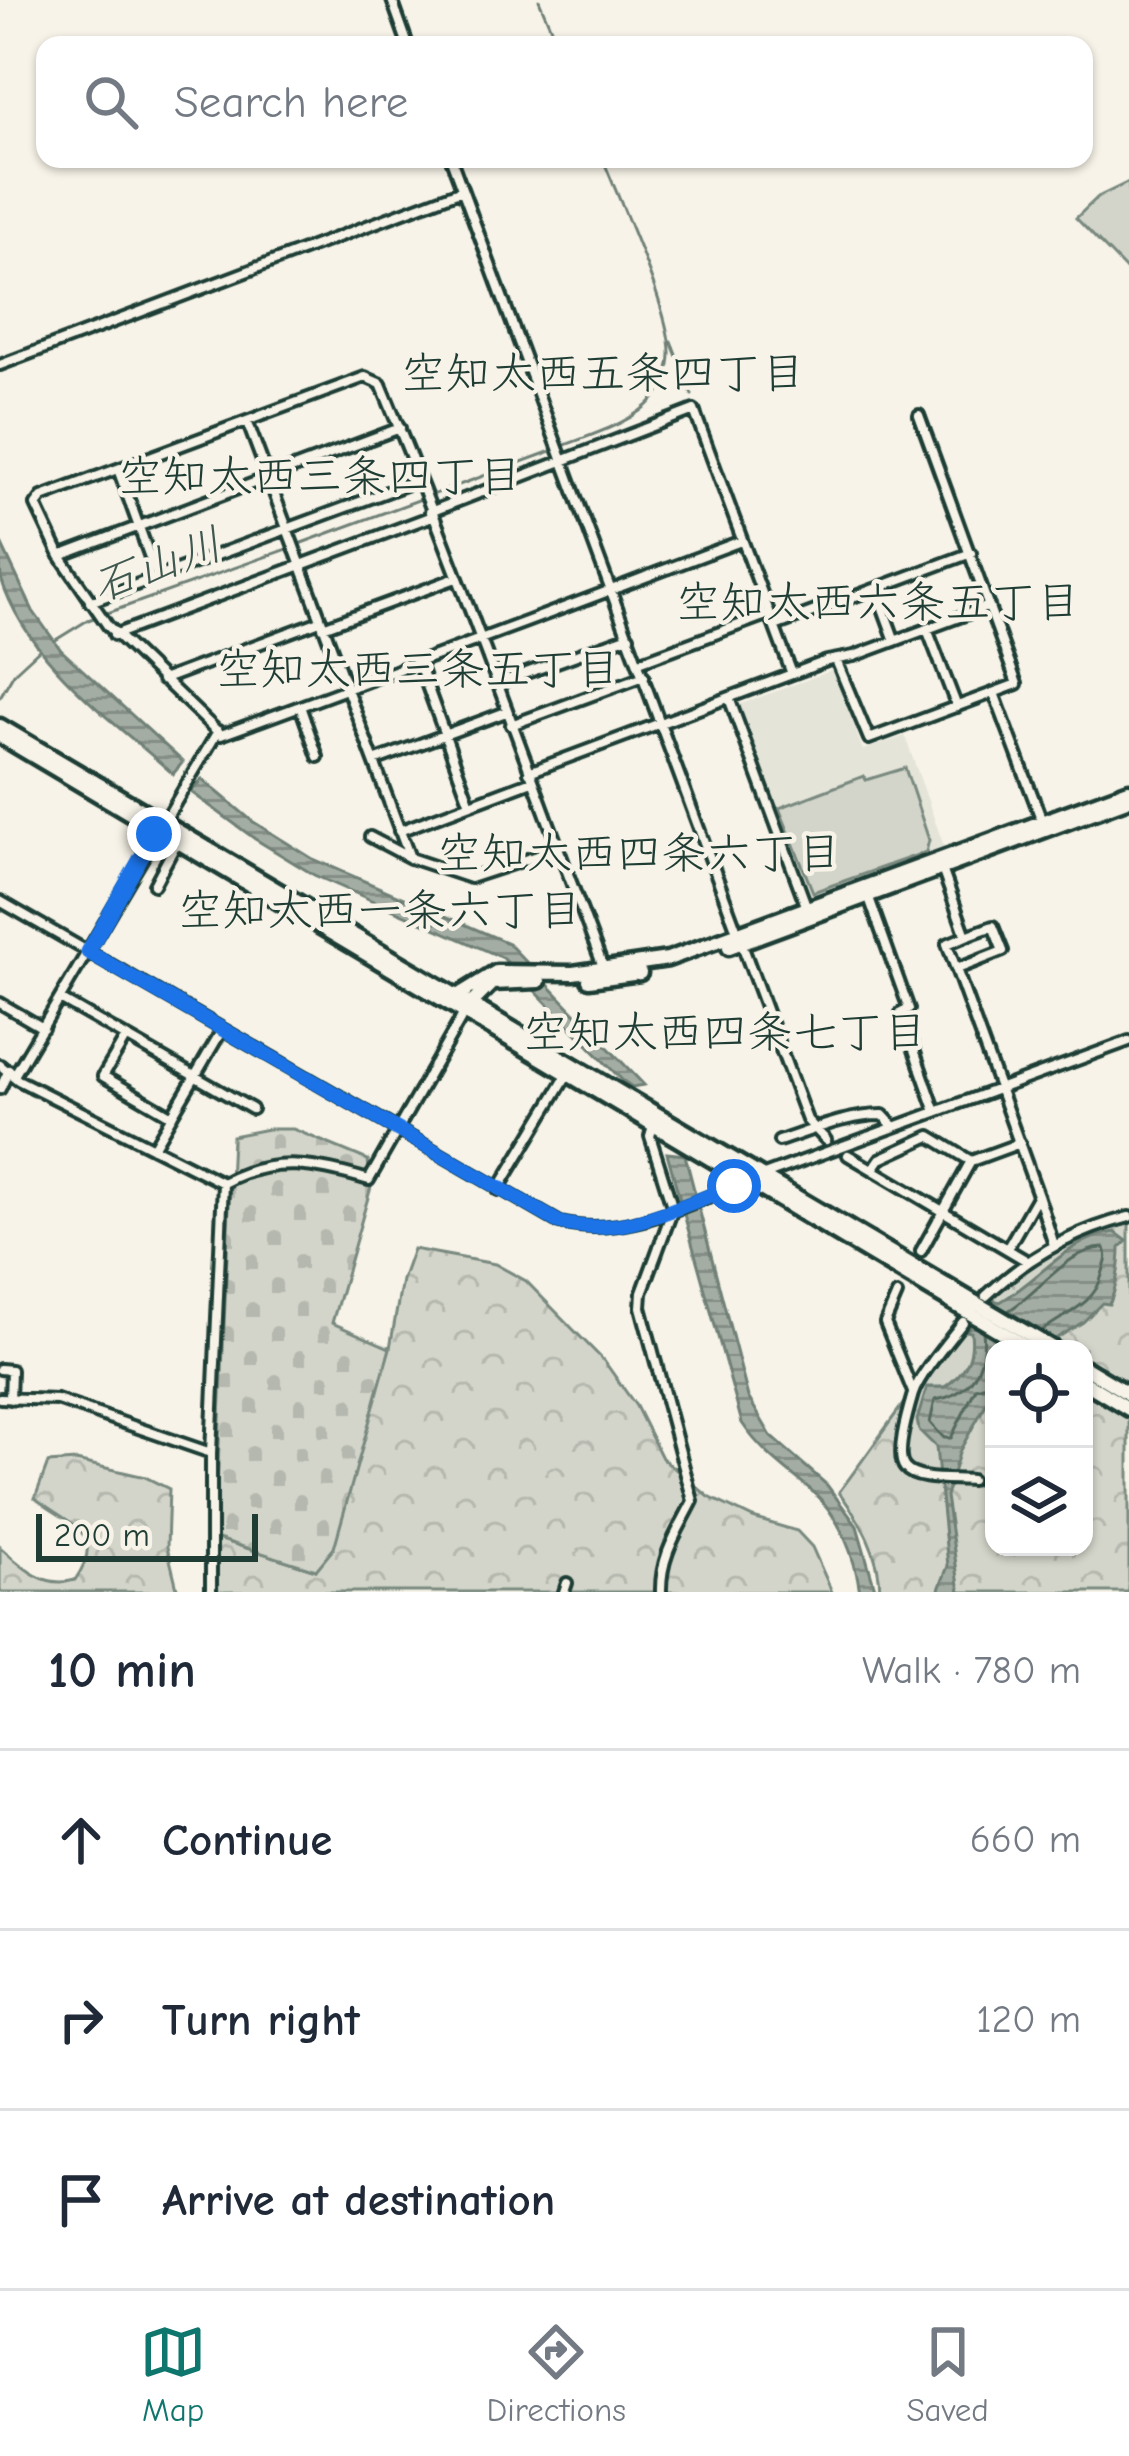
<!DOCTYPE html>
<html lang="en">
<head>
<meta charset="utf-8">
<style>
  body { margin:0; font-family:"Comic Neue","Klee One",sans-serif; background:#f6f6f7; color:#1f2937 }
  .controls { position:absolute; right:36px; bottom:36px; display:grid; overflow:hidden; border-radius:24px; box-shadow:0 3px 9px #0004 }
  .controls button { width:108px; height:108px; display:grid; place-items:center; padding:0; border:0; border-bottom:3px solid #e0e1e3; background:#fff; color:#1f2937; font:60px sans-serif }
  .scale { position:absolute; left:36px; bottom:30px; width:222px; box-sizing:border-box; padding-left:12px; border:6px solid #1f3d34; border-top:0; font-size:33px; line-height:42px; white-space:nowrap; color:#1f3d34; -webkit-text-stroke:9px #f7f3e8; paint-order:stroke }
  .stop { position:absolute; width:36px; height:36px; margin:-27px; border:9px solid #1a73e8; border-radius:50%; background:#fff }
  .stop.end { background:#1a73e8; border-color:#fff; box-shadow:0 3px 12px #0008 }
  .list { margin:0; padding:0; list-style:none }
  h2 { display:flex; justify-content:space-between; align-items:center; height:156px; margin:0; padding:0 48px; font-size:51px }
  h2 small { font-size:39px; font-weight:400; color:#747a83 }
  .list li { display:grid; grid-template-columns:78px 1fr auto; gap:36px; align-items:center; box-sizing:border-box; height:180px; padding:0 48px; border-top:3px solid #e0e1e3 }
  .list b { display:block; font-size:45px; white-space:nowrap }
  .list em { font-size:39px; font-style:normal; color:#747a83 }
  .icon { flex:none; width:66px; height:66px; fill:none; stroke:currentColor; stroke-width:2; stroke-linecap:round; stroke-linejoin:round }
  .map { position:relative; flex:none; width:1129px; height:1592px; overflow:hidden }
  .search { position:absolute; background:#fff; box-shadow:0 3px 9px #0004; left:36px; right:36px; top:36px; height:132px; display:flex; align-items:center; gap:30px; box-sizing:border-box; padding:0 42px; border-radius:24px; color:#747a83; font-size:45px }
  .sheet { height:696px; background:#fff }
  nav { display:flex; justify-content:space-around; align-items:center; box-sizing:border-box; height:168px; border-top:3px solid #e0e1e3; background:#fff; font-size:33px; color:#747a83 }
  nav a { display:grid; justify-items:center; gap:6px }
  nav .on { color:#0f766e }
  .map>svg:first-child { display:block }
  .built { fill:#e5e4d9 }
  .forest { fill:url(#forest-crowns); stroke:#79897f; stroke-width:3; fill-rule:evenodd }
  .cemetery { fill:url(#cemetery-stones); stroke:#79897f; stroke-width:3 }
  .garden { fill:#d3d5ca; stroke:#79897f; stroke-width:3 }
  .water { fill:url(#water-rules); stroke:#6f8077; stroke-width:3 }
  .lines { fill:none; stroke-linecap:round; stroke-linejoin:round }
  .shore { stroke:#546a60; stroke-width:3 }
  .stream { stroke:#6f8077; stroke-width:3 }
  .minor-tunnel { stroke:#cccfc4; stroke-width:8; stroke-dasharray:8 4; stroke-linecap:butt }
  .minor-casing { stroke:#1f3d34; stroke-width:16 }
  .highway-casing { stroke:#1f3d34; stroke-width:21 }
  .minor { stroke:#f7f3e8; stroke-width:8 }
  .highway { stroke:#f7f3e8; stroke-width:12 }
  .route { stroke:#1a73e8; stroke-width:15 }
  .labels { text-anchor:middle; stroke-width:9; stroke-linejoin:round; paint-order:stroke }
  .neighbourhood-label { font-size:45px; fill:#1f3d34; stroke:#f7f3e8 }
  .water-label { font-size:45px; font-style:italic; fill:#405950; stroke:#f7f3e8 }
</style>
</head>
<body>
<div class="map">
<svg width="1129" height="1592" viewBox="0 0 1129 1592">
  <defs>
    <pattern id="forest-crowns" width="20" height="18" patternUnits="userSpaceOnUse" patternTransform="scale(3)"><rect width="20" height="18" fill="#d3d5ca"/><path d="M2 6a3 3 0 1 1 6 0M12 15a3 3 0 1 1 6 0" fill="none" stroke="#b5b8ae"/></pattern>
    <pattern id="cemetery-stones" width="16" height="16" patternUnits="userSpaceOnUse" patternTransform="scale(3)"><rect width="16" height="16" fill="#d3d5ca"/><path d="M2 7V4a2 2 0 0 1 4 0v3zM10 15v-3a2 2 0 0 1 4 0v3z" fill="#b5b8ae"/></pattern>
    <pattern id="water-rules" width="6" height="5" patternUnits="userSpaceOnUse" patternTransform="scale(3)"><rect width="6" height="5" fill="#a4ada3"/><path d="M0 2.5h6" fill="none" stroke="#858e86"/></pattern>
  </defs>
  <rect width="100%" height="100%" fill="#f7f3e8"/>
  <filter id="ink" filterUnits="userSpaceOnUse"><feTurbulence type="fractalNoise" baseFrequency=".00833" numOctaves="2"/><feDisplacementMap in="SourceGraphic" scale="24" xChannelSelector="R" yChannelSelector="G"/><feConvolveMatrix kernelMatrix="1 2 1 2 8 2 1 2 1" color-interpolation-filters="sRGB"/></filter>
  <g filter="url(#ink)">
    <path class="built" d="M833,670L863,750L905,736L946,852L812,903L738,705Z"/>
    <path class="forest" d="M1129,1224V1592H880C880,1553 861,1522 839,1492C913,1395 998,1244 1129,1224ZM994,1349H1084V1547H994Z
      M413,1249L495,1264L526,1281L604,1361L636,1406L662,1458L709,1497L753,1518L797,1531L812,1547L832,1592H218L215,1538L316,1570L390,1348L402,1280Z
      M76,1461L145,1477L169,1489L167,1547L177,1588L184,1592H0V1547C22,1567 44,1589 75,1580C108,1531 69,1525 35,1498L48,1463Z"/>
    <path class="cemetery" d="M268,1129H293L368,1160L371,1187L332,1323L390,1348L334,1548L316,1570L215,1538L232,1136Z"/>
    <path class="garden" d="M1129,182V273L1076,218L1098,197Z
      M905,768L929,840L926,852L813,892L779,808L864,776L866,780Z"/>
    <path class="water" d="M0,541L33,611L61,650L183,762L173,774C112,719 27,662 1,578C0,567 0,553 0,541Z
      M202,779L252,821L313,859L508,943L644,1085L632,1087L622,1080L503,958L314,875L255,839L191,792Z
      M667,1153L685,1155L748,1397L771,1436L827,1485L857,1526L876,1592H860C855,1556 839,1514 811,1490C785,1468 761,1452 742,1423Z
      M1115,1232L1127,1241L1120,1248C1120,1263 1116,1292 1109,1304L1102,1303L1083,1322L1039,1349H994V1390L960,1450L946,1496L960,1592H938L948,1566L936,1447L919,1430L917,1420L927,1387H945C966,1371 974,1358 971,1332L966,1331L993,1300L1000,1302C1042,1278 1065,1240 1115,1232Z"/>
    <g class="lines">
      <path class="shore" d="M1008,1311C1038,1294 1069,1247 1105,1248C1109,1260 1105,1263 1102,1275C1095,1304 1066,1313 1042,1331
        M983,1331C987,1367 970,1395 935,1400L930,1423L944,1438H951L976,1388L994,1383"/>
      <path class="stream" d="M539,0L558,45
        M671,341L692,395
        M563,446C593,434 633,423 654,398C663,387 670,368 670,354C671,312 620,203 603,159
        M299,544L554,450
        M54,641L88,620L290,548
        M0,697L14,673L40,649"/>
      <path class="minor-tunnel" d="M897,1295L921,1251"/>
      <defs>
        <path id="minor" d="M392,0L408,45
          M451,159L807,1120L826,1140
          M0,365L462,190
          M247,421L410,858
          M118,469L157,577
          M430,512L694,410L792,674
          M60,556L400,428
          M876,589L895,641
          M90,602L419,480
          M775,626L971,553
          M323,627L456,578
          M927,629L957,707
          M114,635L432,516
          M836,660L869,739L1017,684L919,415
          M418,661L470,804
          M639,662L769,614
          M162,680L320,621
          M496,684L629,636
          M994,693L1042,821
          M729,698L807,908
          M300,706L318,757
          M511,725L644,676
          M374,761L506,712
          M529,772L827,661L854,656L989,606
          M399,831L532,781
          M370,837L410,858L470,878L558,849
          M942,869L966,936L947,944L1038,1195L1007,1249
          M154,885L178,840
          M868,895L909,1009L901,1013L936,1112
          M0,901L560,1223C626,1239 689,1203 750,1180
          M604,969C529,774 461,576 381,384L365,377L42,497L36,505L60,556L108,626L221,735C395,672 568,606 741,541
          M957,969L1003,951L993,926L966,936
          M60,999L252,1109
          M0,1003L43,1028
          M126,1037L103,1076L172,1116
          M0,1065L18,1080L223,1183
          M15,1074L218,731
          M0,1089L9,1070
          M653,1126L650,1136L673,1209L642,1293L641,1307L693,1501C678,1531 660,1556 661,1592
          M779,1141C813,1130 846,1115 883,1115L894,1127
          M153,1148L222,1030
          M848,1155L1027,1261
          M873,1169L880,1159L930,1136L971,1161
          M764,1175L1129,1041
          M223,1183C274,1155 317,1165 369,1180L464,1013
          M498,1190L567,1075
          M1038,1195L1054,1245
          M921,1251L971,1161L1020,1143
          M897,1295L885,1323L913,1392
          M986,1296C1027,1257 1074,1231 1129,1217
          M963,1322C950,1339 919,1375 913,1394C909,1408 894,1456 905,1468C916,1482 954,1478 971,1480
          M0,1369L11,1370L10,1399
          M0,1398L57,1400L211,1453
          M211,1592V1453L223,1183
          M564,1592L567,1583"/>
        <path id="highway" d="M0,726L1054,1349
          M0,736L1030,1349
          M729,947L1129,799
          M589,980L640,973
          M457,996L496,972L573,973L668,959L1129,790
          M468,1007L492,983L539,981
          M1084,1367L1129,1394
          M1084,1382L1129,1409"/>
      </defs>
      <use href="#minor" class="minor-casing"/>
      <use href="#highway" class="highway-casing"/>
      <use href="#minor" class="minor"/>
      <use href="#highway" class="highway"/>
    </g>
  </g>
  <g class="lines" filter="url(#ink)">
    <path class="route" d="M154,834L88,952L560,1223C621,1238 677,1207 734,1186"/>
  </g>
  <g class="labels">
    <g class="neighbourhood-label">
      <text x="603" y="388">空知太西五条四丁目</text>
      <text x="320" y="491">空知太西三条四丁目</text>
      <text x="878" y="617">空知太西六条五丁目</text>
      <text x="418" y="684">空知太西三条五丁目</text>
      <text x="639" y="868">空知太西四条六丁目</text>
      <text x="380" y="925">空知太西一条六丁目</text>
      <text x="725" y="1047">空知太西四条七丁目</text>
    </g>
    <g class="water-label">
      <text transform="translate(157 564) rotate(-20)" y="16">石山川</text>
    </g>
  </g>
</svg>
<div class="controls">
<button><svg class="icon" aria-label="locate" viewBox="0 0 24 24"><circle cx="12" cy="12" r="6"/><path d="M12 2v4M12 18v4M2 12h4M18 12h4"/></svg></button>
<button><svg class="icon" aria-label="layers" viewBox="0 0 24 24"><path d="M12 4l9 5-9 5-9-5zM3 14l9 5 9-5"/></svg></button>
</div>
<div class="scale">200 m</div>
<div class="stop" style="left:734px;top:1186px"></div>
<div class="stop end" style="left:154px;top:834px"></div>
<div class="search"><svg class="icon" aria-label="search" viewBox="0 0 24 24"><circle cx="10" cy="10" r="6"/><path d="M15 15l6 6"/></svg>Search here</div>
</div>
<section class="sheet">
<h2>10 min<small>Walk · 780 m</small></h2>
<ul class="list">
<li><svg class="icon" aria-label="ahead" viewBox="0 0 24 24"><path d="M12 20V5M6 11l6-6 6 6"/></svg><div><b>Continue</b></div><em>660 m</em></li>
<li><svg class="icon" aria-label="right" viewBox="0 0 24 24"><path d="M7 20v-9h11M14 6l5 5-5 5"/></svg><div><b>Turn right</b></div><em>120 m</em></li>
<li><svg class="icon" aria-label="arrive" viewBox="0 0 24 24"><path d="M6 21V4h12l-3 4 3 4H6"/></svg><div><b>Arrive at destination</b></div></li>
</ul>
</section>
<nav>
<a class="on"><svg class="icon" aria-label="map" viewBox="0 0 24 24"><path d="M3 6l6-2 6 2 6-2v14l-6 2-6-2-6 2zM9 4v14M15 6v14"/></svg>Map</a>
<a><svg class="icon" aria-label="directions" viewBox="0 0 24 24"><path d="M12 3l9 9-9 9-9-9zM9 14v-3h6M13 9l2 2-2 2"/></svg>Directions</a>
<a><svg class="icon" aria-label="saved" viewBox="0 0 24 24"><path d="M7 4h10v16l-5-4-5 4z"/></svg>Saved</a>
</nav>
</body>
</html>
